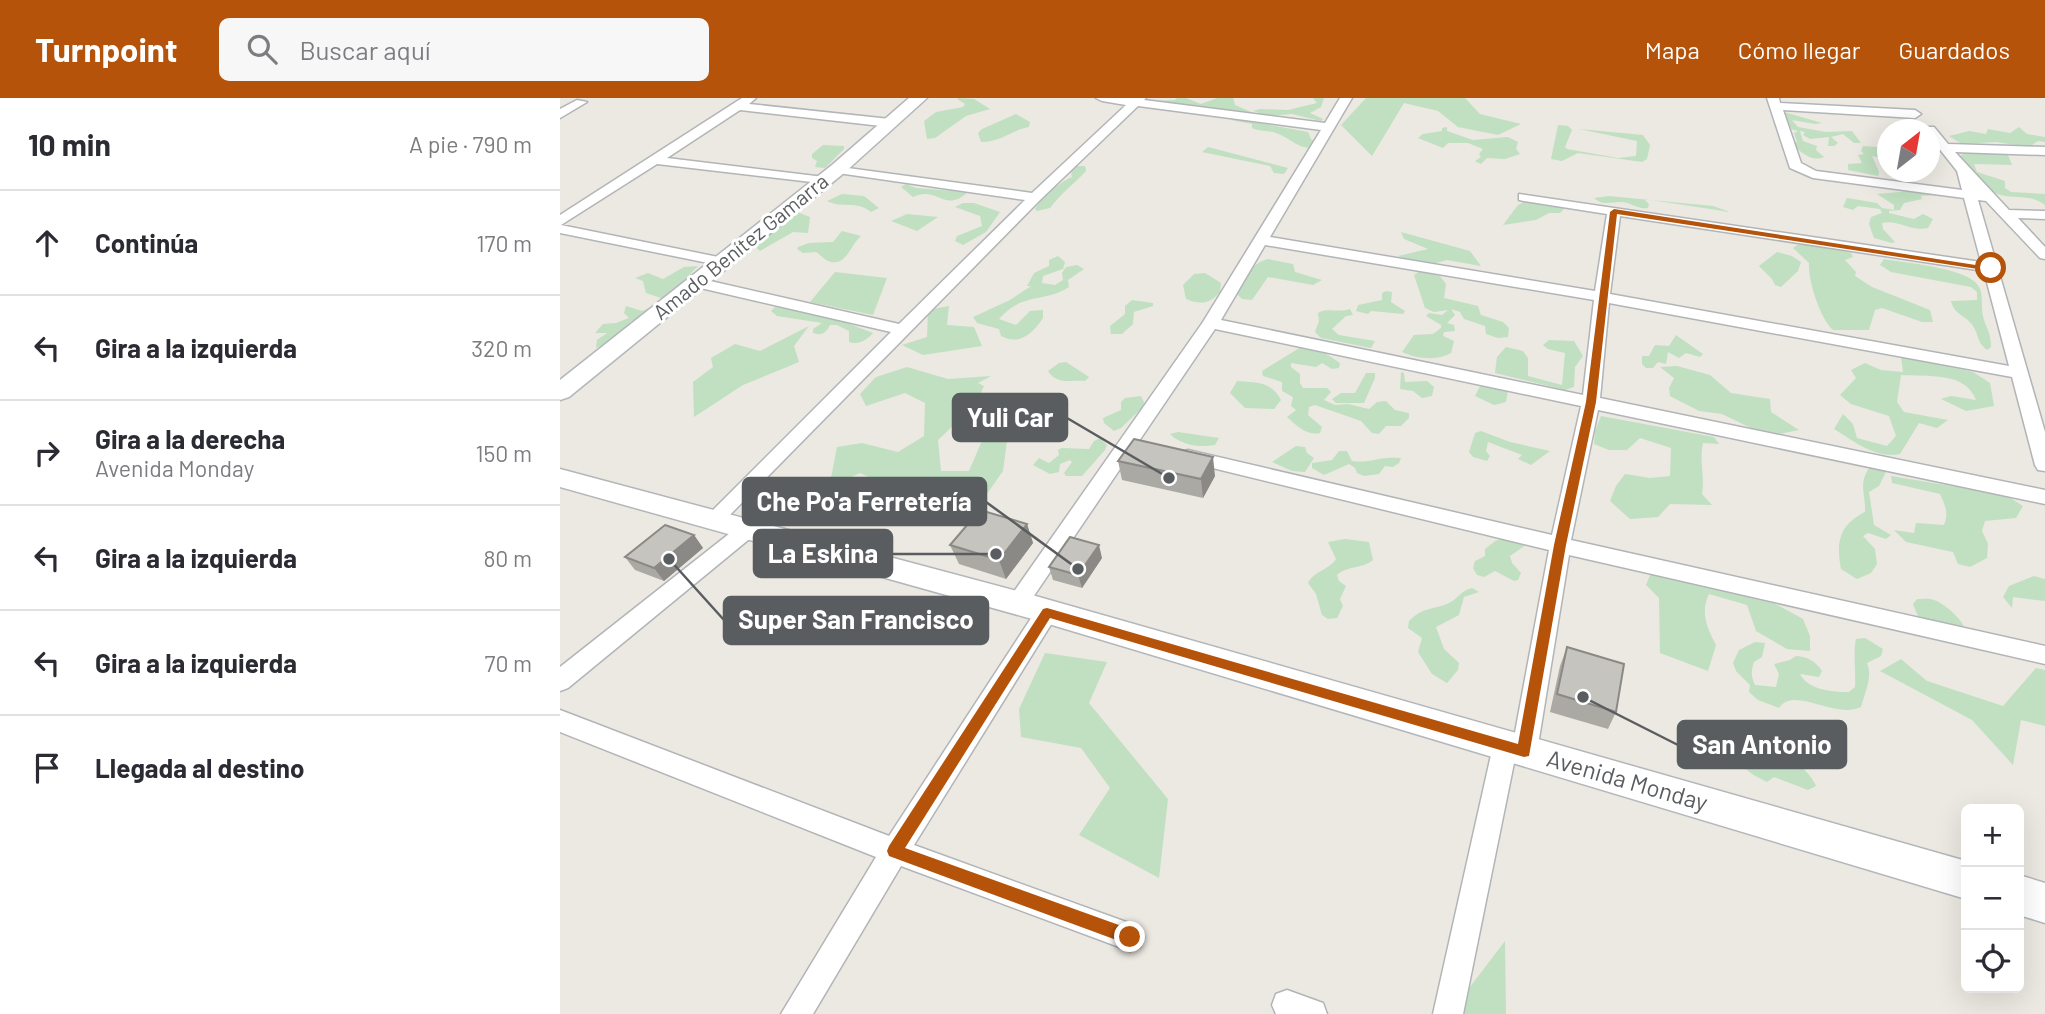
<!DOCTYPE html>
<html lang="es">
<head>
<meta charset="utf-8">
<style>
  body { margin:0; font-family:Barlow,sans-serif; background:#f7f7f7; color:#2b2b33 }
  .controls { position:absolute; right:21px; bottom:21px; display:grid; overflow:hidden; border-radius:10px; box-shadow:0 7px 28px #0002 }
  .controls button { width:63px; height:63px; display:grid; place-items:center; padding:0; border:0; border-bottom:2px solid #e1e1e2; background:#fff; color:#2b2b33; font:35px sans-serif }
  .compass { position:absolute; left:1317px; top:21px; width:63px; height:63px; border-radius:50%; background:#fff; box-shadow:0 7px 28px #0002; rotate:31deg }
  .stop { position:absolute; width:21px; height:21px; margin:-16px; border:5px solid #b45309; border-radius:50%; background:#fff }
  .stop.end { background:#b45309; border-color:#fff; box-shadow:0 2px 7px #0008 }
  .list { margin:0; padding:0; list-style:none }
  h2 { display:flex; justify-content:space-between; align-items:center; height:91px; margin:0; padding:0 28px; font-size:30px }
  h2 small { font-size:23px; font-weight:400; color:#7c7c81 }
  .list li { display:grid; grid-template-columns:46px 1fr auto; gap:21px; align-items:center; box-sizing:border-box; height:105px; padding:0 28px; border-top:2px solid #e1e1e2 }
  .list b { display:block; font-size:26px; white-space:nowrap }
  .list p { margin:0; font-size:23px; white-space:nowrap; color:#7c7c81 }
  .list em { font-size:23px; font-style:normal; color:#7c7c81 }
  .icon { flex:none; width:38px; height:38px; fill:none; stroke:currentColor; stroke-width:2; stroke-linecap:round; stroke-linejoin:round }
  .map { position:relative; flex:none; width:1485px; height:916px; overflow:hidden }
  header { display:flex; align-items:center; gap:42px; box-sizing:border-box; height:98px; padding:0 35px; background:#b45309; color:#fff }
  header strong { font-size:33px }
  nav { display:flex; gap:38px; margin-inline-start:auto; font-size:24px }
  .search { width:490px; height:63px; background:#f7f7f7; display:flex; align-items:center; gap:18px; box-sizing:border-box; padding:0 24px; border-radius:10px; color:#7c7c81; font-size:26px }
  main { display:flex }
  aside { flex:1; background:#fff }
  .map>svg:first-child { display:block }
  .green { fill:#c0e0c1 }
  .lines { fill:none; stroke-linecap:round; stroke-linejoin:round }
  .minor-casing { stroke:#b2b4b7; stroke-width:3 }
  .secondary-casing { stroke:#b3b6ba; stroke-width:3 }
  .minor { fill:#fff; fill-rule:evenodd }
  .secondary { fill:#fff; fill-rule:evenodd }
  .wall { fill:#aaa9a3 }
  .shaded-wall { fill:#8b8985 }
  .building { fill:#c6c4be; stroke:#8b8985; stroke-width:2 }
  .route { fill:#b45309 }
  .labels { text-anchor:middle; stroke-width:6; stroke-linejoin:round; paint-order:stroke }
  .far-street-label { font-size:21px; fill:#5a5d60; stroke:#fff }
  .street-label { font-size:24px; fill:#5a5d60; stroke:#fff }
  .leader { fill:none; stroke:#5a5d60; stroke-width:2.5 }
  .callout-dot { fill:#5a5d60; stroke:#fff; stroke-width:2.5 }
  .callout { fill:#5a5d60; stroke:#5a5d60; stroke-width:2.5 }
  .callout-label { font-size:26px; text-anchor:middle; font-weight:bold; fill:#fff }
</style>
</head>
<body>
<header>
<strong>Turnpoint</strong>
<div class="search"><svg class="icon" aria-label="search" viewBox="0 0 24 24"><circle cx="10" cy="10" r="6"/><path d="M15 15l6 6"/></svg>Buscar aquí</div>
<nav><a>Mapa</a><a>Cómo llegar</a><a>Guardados</a></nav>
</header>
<main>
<aside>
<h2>10 min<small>A pie · 790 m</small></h2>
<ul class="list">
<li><svg class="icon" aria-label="ahead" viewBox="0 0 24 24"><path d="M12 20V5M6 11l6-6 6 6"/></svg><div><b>Continúa</b></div><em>170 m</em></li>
<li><svg class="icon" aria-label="left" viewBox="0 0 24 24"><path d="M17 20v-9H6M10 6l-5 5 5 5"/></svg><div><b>Gira a la izquierda</b></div><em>320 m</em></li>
<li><svg class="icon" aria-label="right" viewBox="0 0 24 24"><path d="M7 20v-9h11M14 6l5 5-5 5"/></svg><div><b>Gira a la derecha</b><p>Avenida Monday</p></div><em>150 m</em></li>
<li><svg class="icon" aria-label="left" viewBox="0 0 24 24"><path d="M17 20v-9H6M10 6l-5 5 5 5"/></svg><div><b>Gira a la izquierda</b></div><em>80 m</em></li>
<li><svg class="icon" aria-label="left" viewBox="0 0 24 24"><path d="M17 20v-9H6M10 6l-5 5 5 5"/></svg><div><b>Gira a la izquierda</b></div><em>70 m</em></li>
<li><svg class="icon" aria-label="arrive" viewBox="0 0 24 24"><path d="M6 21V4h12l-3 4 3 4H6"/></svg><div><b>Llegada al destino</b></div></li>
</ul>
</aside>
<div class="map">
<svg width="1485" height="916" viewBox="0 0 1485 916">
  <rect width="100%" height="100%" fill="#ebe9e1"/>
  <path class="green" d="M399,0L414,1L430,11L406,18L375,40L367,41L364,23L376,14L403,9L405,6L397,1Z
    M617,0H626L641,6L657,0H673L675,7L698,17L588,3L615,2Z
    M753,0H764L761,9L750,15L763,21L761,23L732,16L709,18L693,13L700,11L728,12L757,5Z
    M806,0H905L920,16L961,26L938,37L898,29L878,13L844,5L812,58L781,27Z
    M1224,14L1262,25L1255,26L1232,22L1238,29L1266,34L1292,33L1301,45H1294L1283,36L1271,39L1278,45L1274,48H1268L1269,39L1250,41L1243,37L1245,34L1240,33L1243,43L1257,48L1256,52L1264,59C1251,65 1240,53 1229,44H1237L1234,35L1238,33L1231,31Z
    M456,16L470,24L469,29C449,33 442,44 421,44L418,35L422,31Z
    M672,20L748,34L751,41L757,45L753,50C738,51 730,40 716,35C708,32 700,34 692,30V26L671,22Z
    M998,27L1008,28L1012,32L1005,49L1007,51L1058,60L1076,58L1077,43L1019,31L1083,37L1090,47L1087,61L1082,64L1018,55L1002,63L991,61Z
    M887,29V33L913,42L948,39L958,44L956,51L960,56L945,61L927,60L921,66L915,63L921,59L919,56L923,51L908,45H888L883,50L858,40L863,36L882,33V30Z
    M1459,29L1467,36L1485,39V44L1478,43L1469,49L1436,44L1402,46L1389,38L1409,33L1426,36L1428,31L1450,35Z
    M263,47L284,48V51L265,70L255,69L257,63L252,60V56Z
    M1303,48L1319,49L1322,54H1327V61L1312,58L1319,74L1318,78L1288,72V66L1302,65L1298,57L1304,56L1301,53Z
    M648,49L728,70L724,76L714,75L710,68L642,54Z
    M1439,53L1448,57L1452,67L1414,66L1417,74L1445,83V90L1451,94L1485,96V107C1470,96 1457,101 1441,97C1424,93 1409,71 1398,59L1407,54Z
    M515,68H525L526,73C514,86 501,95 490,110L477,113L475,111C482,99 500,84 512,79L510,69Z
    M346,86L356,90L408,94C384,116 378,87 353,99L341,89Z
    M1351,93L1376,97L1361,98L1362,101L1344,105L1340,112L1329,113V115L1354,121L1363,116L1373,121L1368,130C1350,134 1338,121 1322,125L1323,131L1335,144L1332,145L1314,140L1309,126L1311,119L1322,115L1320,111L1298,108L1293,112L1283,109L1287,100L1317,105L1322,110L1334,112V107L1317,96Z
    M282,96L304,98L319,110L311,114C297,102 282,111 267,103Z
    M1049,98L1153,108L1170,114L1084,101L1089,106L1088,110C1078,112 1071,104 1061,104C1049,104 1043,108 1034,100Z
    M964,104L1006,109L1000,115H989L976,122L943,127L958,107Z
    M403,105H414L440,114L426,134L403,147L395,143L397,138L422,128L420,118L395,109Z
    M237,114L250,119L248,135L233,134L200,153L193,147Z
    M347,116L378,119L357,133L331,123Z
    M282,133L301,138C291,146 287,167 271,164C265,163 261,157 256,154L243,155L237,151L238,149L249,145L273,144Z
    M841,134L910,153L921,168L887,162L865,168L838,158L868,151L844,141Z
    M1237,147H1256L1291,155L1293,159L1285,162L1296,174L1295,178L1312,189L1370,212L1373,224H1362L1322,210L1315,212L1309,232H1273C1260,220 1248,183 1249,165L1233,150Z
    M1217,154L1232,158L1241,164L1238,173L1221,189L1215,187L1212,181L1199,168Z
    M498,158L505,164L503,171L483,178L482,185L495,187L503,182L502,175L506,169L517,167L524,171L508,182L509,189C482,206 464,193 439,221L456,227L470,213L483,212V220C473,235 460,248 441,238L439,231L417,225L413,219L450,202L471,188H467L474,175L489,168V162Z
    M708,161L733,166L735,174L762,182L753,187L708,179L692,202L682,201L676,195C685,179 690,166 708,161Z
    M1324,161C1345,165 1414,170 1420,191C1423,199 1421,209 1423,218C1426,231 1431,233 1431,249L1427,252C1416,243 1420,239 1413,228C1406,217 1395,218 1391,203L1417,202V194L1411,189L1331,174L1320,167Z
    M138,168L131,175V181L104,201L86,195L83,183L75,180L88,175L103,181L124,169Z
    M860,173L880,178L886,186L884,200L918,208L921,217L943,224L949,230L948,239L938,240L926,236L925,228L904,221L900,214L891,211L895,217L887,225L894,227L895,233L884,234L883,238L894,243L891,255C877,263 857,261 842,254L854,237L873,236L881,230V227L866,218L869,215L882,217L888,212L874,214L865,210L854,177Z
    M275,174L327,180L313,217L250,204Z
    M645,175L661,185L660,194C650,206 640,207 626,201L623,187L634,176Z
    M826,193L832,194L831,204L845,213L843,216L811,213L808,216L796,213L798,207L822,202V195Z
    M572,202L593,205V208L574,214L573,226L562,236H551L550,228L565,216V208Z
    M66,208L82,213L92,209L97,214L70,224L63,238L36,250L37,242L47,235H35L43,226L56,225L69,220L64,215Z
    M389,208L387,227L414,229L422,248L363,257L342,247L367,239L368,212Z
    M215,209L248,210L313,235C307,242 299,247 289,244V233L277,227H270C266,235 262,238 253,235V231L262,225L217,218L211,213Z
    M790,211L793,217L786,218L772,231L779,237L815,243L811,250L761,240L755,234L759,223L758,215C766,209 779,215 790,211Z
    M249,228L234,248L239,264L183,287L134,319L133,284L153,269L151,260L175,246L200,253Z
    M1116,237L1143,256L1140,259L1126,255L1119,260L1108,254L1106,266L1098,264L1093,270H1086L1082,266V258H1089L1095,247L1109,248Z
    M989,242L1014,243L1023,258L1015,269L1014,289L1005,292L935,275L937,259L946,249L963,253L968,260V278L1002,287L1005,255L988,251L983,247Z
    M741,249L759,251L780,265L779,270L772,271L762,265L756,269L731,265V269L740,276V285L743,290H767L771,294L764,302L775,307L788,306L809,311L817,304L826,303L835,312L849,315V320L841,328H826L819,336L812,335L801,323L755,307L749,309L748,317L762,329L760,335C747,338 737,328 727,319L736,312L731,308L733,299L722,293V284L703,278L702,273Z
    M1341,258L1413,274L1430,285L1434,308L1406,313L1381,301L1391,298L1416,302C1405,273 1368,279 1341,277L1337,304L1344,314L1388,322L1377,330L1359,325L1340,356C1315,361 1294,343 1274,331L1283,316L1293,326L1297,340L1327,348L1336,338L1329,318L1291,306L1280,297L1296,280L1291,272L1305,265L1321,272L1343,274Z
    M506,264L529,279L525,283C510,282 497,287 488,273L499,265Z
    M1117,268L1150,277L1171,295L1210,301L1211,314L1239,332L1219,336L1191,330L1162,316L1139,313L1110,298L1109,290L1114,280L1100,269Z
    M347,269L388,281L431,278L418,285L424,288L415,307L378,342L381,373H409L421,345L449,328L443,373L415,413L356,402L300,375L269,390L277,349L302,345L338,354L364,338L365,305L345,295L306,308L300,296L316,279Z
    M841,274L844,275L845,284L867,283L874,289L872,298L862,300L853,293L840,291Z
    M806,275H815V280L804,305H776L772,301L781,295H795Z
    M677,283C697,285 711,283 721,302L714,311L685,310L670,295Z
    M921,286L943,290L948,293L946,304L934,307L915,298Z
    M581,298L584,304L583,309L561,330L554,333L544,325L543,320L561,312V304L565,300Z
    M1041,318L1154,339L1159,346L1143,345C1139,363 1145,379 1142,396L1152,407L1110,406L1098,419L1070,421L1050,403L1056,388L1065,376L1090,380L1110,378L1111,350L1080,340L1067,352H1049L1034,346L1035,333Z
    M921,333L950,344L990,353L971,367L958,361L962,357L928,344L926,353L930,358L927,363L913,359L909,354L915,335Z
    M618,334L659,340L655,347C640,350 621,347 610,336Z
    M540,340L547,347L545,352L522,378H506L504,375L512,364L510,362L500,366L499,374L490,376L473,367L479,360L489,365L499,357L498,352L502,350L529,351L534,343Z
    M736,348L745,349L747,355L754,360L745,374L732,373L712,364Z
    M779,353H787L792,363C809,366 823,357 841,360L839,365L833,369L825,368L819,376L804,378L797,375L795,370L789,366L764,377L752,370V365L772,362Z
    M1311,367L1327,372L1319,388L1309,394L1314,427L1331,437L1326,441L1308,435L1303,438L1315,451L1317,466L1311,475L1297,481L1281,471C1276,444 1279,427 1305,414C1306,394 1297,387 1311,367Z
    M1331,378L1446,397L1463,408L1456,420L1425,423L1422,433L1428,446L1427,460L1410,469L1398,466L1393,454L1346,444L1334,432L1354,435L1356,425L1384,427C1389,415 1385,407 1380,396L1332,385Z
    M947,439L967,446L950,458L952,465L961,475L958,482L954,483L935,473L924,479L917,477L913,470L915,463L925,458V451L935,443Z
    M785,441L809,444L813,462C803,471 788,467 777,477L779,483L786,488L780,501L783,508L777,520L768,521L762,517L756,496L748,485C754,473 769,472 776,461L768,444Z
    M1091,475L1203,499L1243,521L1250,538V553L1227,551L1196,533L1187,507L1149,496C1140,514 1147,530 1156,547L1148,573L1100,555L1099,500L1086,487Z
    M1474,478L1485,481V503L1453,499L1452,510L1443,499L1449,488Z
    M912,490L919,494L904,499L899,517L876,529L884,551L899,565L898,572L887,585L872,576L858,554L862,540L848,530L849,523C864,508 874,512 889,505C899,500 900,493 912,490Z
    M1357,501C1362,501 1370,500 1374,502C1384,505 1406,524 1406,535L1359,521L1353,506Z
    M1305,540L1323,551L1321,558L1307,565C1313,579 1305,594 1301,609C1275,622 1234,587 1219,610L1198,602L1189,594L1190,587L1176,573L1173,565L1179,552L1195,544L1205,545L1202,559L1194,564C1191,573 1191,579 1195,587L1216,589L1219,576L1214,566L1230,562L1236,558C1248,559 1255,563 1262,573L1259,579L1240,576C1248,592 1272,594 1289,594L1295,589C1296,576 1293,552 1296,541Z
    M485,555L547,564L529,605L608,701L599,780L519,737L550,690L521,650L461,639L459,611Z
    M1341,561L1367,583L1443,608L1476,570L1485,572V628L1461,622L1453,667L1412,622L1320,573Z
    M1191,641C1213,643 1248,669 1256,688L1248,692L1214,679L1207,684C1193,677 1178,670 1178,652Z
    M945,843L946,916H901L894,910Z"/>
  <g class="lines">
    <defs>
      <path id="minor" d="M182,0H196L189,6L330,21L336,25L330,29L180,12L107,60L264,79L269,80V86L97,66L1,127L163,160L170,164L168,167L163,168L0,135V117Z
        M536,0H586L584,2L765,25L780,0H792L710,139L1035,193L1047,116L964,103L959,102V96L1421,164L1404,100L1253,80L1230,70L1207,0H1219L1220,5L1355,12L1361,16L1355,20L1223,12L1241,65L1256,73L1402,92L1397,73L1370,39V32H1364L1366,29H1374L1388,46L1485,49V57L1395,54L1449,112L1485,113V121L1458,120L1485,149V161L1480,160L1426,103L1418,102L1485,334V373L1478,372L1475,367L1452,279L1049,205L1040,300L1485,392V406L1038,312L1011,442L1485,548V566L1009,457L977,653L973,661L964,664L955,660L903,916H873L933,648L936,640L945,637L954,640L989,452L628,364L621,362L619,358L621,354L628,352L992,437L1021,308L655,231L465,511L457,514L449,511L446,505L643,224L761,32L578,8L480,102L159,428L152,430L145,428L142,423L331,234L132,188L129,185L132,182L137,180L339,226L465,102L278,75L272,71L273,68L472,95L566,7L542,3ZM1060,118L1424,173L1449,268L1050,196ZM705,147L1034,202L1023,297L661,222Z
        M17,2L27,4L0,20V11Z
        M186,426L193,428L196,433L193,438L8,590L0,593V569L179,428Z
        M487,505L495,508L498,514L495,520L354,747L580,829L584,839L580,849L570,853L341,768L253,916H221L316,759L0,634V612L329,738L479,508Z
        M727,892L763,905L767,916H716L712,907L716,896Z"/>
      <path id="secondary" d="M349,0H367L284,75L9,299L0,302V282L272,67Z
        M0,371L472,497L1406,763V801L472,521L0,389Z
        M1459,777L1485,785V825L1459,817Z"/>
    </defs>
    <use href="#minor" class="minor-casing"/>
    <use href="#secondary" class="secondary-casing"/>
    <use href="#minor" class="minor"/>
    <use href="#secondary" class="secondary"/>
  </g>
  <path class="wall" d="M558,363L655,378L643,400L562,382Z
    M467,426L473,445L446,481L399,466L390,447Z
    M134,437L143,450L104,483L75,472L65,459Z
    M542,460L522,490L493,482L489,469Z
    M1007,549L1056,614L1048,631L990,614L1000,568Z"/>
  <path class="shaded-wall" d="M653,359L655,378L643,400L641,381Z
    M467,426L473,445L446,481L439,462Z
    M134,437L143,450L104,483L94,470Z
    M539,447L542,460L522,490L518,477Z"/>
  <path class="building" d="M574,341L653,359L641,381L558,363Z
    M420,412L467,426L439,462L390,447Z
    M105,427L134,437L94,470L65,459Z
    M510,439L539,447L518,477L489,469Z
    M1007,549L1064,566L1056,614L997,596Z"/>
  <path class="route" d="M1054,111L1435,170L1431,173L1057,116L1036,304L1006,447L969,658L964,659L490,520L345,750L570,831L575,834L578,839L575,845L570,847L329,758L327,753L329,748L483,511L487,510L958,646L994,447L1026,304L1050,114Z"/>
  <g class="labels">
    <g class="far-street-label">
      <text transform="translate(181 149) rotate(-39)" y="7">Amado Benítez Gamarra</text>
    </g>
    <g class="street-label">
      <text transform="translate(1067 683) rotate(16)" y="8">Avenida Monday</text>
    </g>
  </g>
  <path class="leader" d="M609 380L507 320M518 471L426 404M436 456L332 456M109 461L164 522M1023 599L1118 647"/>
  <g class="callout-dot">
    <circle cx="609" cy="380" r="7"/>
    <circle cx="518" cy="471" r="7"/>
    <circle cx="436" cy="456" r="7"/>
    <circle cx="109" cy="461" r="7"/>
    <circle cx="1023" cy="599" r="7"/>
  </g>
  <g class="callout">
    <rect x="393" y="296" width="114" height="47" rx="7"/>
    <rect x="183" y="380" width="243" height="47" rx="7"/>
    <rect x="194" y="432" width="138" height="47" rx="7"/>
    <rect x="164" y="499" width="264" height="47" rx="7"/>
    <rect x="1118" y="623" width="168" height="47" rx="7"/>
  </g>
  <g class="callout-label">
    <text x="450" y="329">Yuli Car</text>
    <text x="304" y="413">Che Po'a Ferretería</text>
    <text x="263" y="465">La Eskina</text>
    <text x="296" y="531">Super San Francisco</text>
    <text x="1202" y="656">San Antonio</text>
  </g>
</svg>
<div class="controls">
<button>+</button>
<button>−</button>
<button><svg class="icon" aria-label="locate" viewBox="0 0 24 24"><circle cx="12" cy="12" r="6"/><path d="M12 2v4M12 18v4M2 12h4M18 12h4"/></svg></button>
</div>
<svg class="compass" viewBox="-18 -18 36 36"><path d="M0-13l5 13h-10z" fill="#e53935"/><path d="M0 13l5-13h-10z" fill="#7c7c81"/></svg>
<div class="stop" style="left:1431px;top:170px"></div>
<div class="stop end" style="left:570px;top:839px"></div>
</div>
</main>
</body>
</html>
